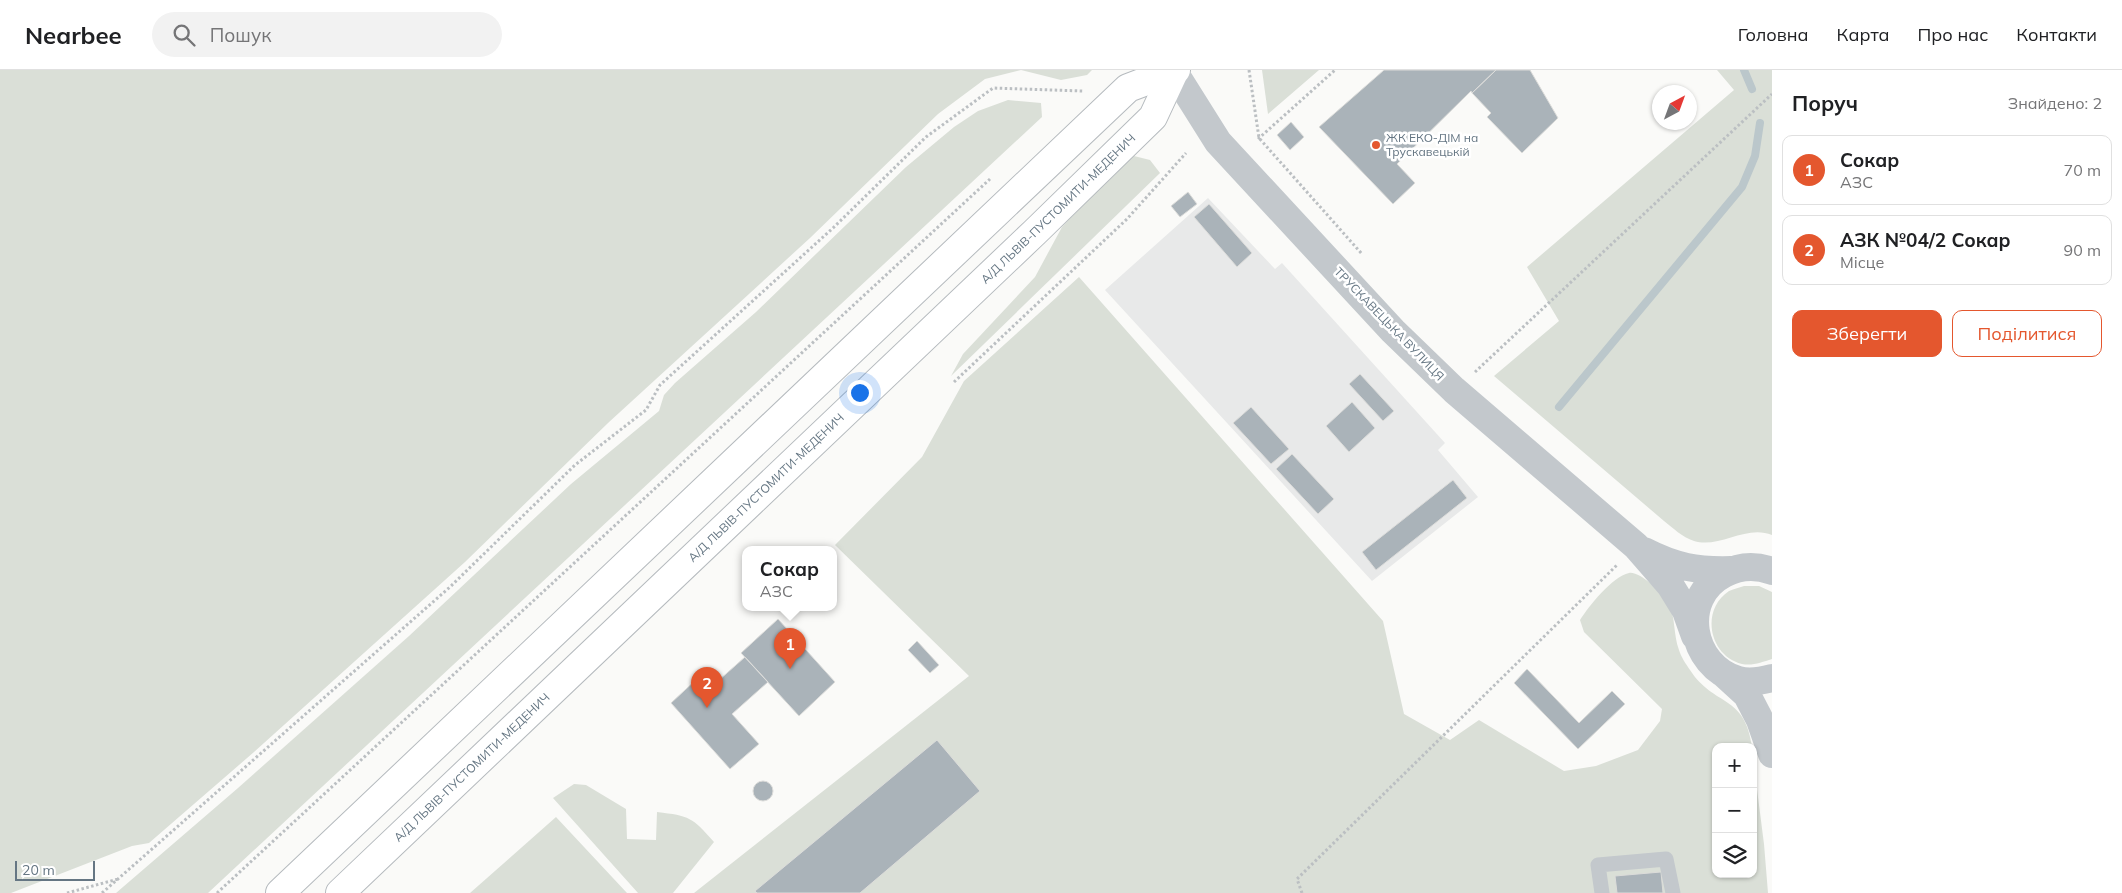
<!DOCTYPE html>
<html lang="uk">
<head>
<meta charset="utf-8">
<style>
  body { margin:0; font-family:Mulish,sans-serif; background:#f2f2f2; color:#202124 }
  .controls { position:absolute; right:15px; bottom:15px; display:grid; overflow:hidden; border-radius:10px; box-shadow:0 1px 4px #0004 }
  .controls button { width:45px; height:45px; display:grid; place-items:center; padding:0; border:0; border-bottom:1px solid #e0e0e0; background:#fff; color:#202124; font:25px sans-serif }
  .compass { position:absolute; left:1652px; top:15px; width:45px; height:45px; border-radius:50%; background:#fff; box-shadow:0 1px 4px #0004; rotate:41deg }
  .scale { position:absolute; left:15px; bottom:12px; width:80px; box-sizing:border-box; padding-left:5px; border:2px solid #657683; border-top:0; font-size:14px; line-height:18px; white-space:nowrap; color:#657683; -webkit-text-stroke:4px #fff; paint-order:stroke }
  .you { position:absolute; left:859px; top:322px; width:18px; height:18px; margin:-12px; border:4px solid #fff; border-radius:50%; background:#1a73e8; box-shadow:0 0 0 8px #1a73e833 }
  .badge { display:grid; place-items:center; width:32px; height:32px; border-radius:50%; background:#e4572e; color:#fff; font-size:16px; font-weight:700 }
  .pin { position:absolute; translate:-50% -41px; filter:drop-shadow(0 1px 2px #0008) }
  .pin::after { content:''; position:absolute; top:26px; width:18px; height:15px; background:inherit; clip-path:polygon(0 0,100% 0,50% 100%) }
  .popup { position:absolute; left:742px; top:476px; width:95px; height:65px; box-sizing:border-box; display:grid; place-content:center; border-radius:10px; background:#fff; filter:drop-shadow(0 1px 4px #0005); font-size:16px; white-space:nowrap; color:#757577 }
  .popup b { font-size:19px; color:#202124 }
  .popup::after { content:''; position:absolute; left:50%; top:100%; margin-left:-10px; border:10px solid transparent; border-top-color:#fff }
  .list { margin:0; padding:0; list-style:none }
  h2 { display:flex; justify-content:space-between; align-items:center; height:65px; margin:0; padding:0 20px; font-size:21px }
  h2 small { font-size:16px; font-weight:400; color:#757577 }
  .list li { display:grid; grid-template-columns:32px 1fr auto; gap:15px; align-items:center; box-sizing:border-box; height:70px; margin:0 10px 10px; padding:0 10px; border:1px solid #e0e0e0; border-radius:10px }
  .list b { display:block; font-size:19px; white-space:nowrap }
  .list p { margin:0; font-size:16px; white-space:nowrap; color:#757577 }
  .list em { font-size:16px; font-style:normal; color:#757577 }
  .actions { display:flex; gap:10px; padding:15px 20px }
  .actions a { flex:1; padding:11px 0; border:1px solid #e4572e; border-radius:10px; text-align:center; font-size:18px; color:#e4572e }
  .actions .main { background:#e4572e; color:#fff }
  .icon { flex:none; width:28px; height:28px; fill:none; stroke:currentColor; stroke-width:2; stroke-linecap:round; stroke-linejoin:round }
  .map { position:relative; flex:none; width:1772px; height:823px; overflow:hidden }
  header { display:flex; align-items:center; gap:30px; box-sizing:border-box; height:70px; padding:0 25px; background:#fff; border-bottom:1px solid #e0e0e0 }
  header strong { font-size:24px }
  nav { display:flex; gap:28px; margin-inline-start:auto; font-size:18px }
  .search { width:350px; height:45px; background:#f2f2f2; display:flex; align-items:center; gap:12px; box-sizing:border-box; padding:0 18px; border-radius:28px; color:#757577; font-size:19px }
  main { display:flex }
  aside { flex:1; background:#fff }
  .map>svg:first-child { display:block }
  .built { fill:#e8e9e9 }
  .green { fill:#dadfd7 }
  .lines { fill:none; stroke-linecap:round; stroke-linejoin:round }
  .stream { stroke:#bbc7cb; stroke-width:8 }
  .building { fill:#aab3b9; stroke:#dcdcda }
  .primary-casing { stroke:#b5babe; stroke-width:30 }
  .path { stroke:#bbbfc2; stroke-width:3; stroke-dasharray:2.5 2.5; stroke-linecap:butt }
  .service { stroke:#c3c8cc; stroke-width:15 }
  .minor { stroke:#c3c8cc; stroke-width:28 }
  .primary { stroke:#fff; stroke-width:28 }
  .poi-dot { fill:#e4572e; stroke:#fff; stroke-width:2 }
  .labels { text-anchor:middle; stroke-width:5; stroke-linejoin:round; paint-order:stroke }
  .poi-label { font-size:12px; fill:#657683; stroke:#fff; text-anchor:start }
  .street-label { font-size:12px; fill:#657683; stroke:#fff }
</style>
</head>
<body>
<header>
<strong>Nearbee</strong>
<div class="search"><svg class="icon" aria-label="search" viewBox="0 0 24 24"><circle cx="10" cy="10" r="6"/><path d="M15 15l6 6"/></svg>Пошук</div>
<nav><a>Головна</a><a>Карта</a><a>Про нас</a><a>Контакти</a></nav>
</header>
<main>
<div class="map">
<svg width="1772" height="823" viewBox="0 0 1772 823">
  <rect width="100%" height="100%" fill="#fafaf8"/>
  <path class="built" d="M1208,128L1275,199L1282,193L1445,373L1438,380L1478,427L1372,511L1105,220Z"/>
  <path class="green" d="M0,0H1092L1087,5L1061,10L1021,0L985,9L938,44L810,168L608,353L465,492L254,682L149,773L132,776L11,823H0Z
    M1262,0H1319L1268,44Z
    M1717,0H1772V465C1746,454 1719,479 1694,471C1682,467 1673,458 1664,451L1494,306L1559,251L1527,197L1734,20Z
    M1008,30L1041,33L1042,47L208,823H116L238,718L409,566L571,414L659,341L664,325L675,313L756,242L906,97L954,57L978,41Z
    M1134,86L1150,90L1160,103L951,306L963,284L1035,207L1062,157L1120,93Z
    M1079,207L1383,551L1404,644L1450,670L1479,650L1564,701L1596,696L1638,680L1660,651L1662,639L1584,562L1580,550C1589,536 1612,507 1629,503C1640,501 1662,523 1668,532C1676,547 1673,564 1679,580C1681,587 1686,594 1690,600C1714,637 1745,624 1752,677H1716V804H1753V688L1764,774L1768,823H694L969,606L835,475L922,387L964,311Z
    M1744,516H1759L1772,522V589C1762,592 1753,596 1742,594C1709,586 1700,540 1729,521C1733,519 1739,518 1744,516Z
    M574,714L586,715L626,739L627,769L656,770L657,742C690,746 692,747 714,772L673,823H638L553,728Z
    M556,747L627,823H470Z"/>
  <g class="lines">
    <path class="stream" d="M1744,0L1752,19
      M1559,337L1742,117L1755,86L1760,53"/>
  </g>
  <path class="building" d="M1384,0H1496L1472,23L1471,21L1397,94L1415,113L1393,134L1319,57Z
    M1496,0H1530L1558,48L1522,83L1487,47L1491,43L1472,23Z
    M1291,52L1304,67L1290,80L1277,65Z
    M1188,122L1197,134L1180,147L1171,136Z
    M1209,134L1252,183L1237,197L1194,147Z
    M1360,304L1394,341L1383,351L1349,314Z
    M1352,332L1375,358L1349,382L1326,356Z
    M1251,337L1289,379L1271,394L1233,353Z
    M1292,384L1334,429L1318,444L1276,399Z
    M1453,410L1467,428L1376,500L1362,482Z
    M778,549L835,612L799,646L741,583Z
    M917,571L939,595L930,603L908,580Z
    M745,587L768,612L732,644L759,674L730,699L671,633L699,607L709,619Z
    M1527,599L1579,653L1612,621L1625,634L1578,679L1514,613Z
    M937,670L980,721L860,823H757L755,821Z
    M753 721a10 10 0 1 1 20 0a10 10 0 1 1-20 0Z
    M1661,802L1663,823H1617L1615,806Z"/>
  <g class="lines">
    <defs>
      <g id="primary">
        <path d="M280,823L1128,18L1176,0"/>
        <path id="s1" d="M340,823L1035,162L1153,47L1174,2"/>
      </g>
    </defs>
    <use href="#primary" class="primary-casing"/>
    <path class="path" d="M1249,0L1259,68L1362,184
      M1258,69L1335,0
      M1475,302L1772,24
      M954,312L1127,149L1186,83
      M67,823L118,809
      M102,823L450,517L575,395L646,340L660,315L833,158L926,67L993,18L1083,21
      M217,823L990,109
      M1302,823L1297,809L1618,494"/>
    <path class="service" d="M1602,823L1598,795L1666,789L1673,823"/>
    <path class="minor" d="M1174,2L1218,72L1393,261L1454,320L1636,476L1670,515L1686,541L1695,566
      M1644,481C1675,497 1697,501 1731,500
      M1772,501C1756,495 1739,496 1724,504C1678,528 1690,596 1738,610C1749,613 1761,611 1772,608
      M1724,604L1747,625L1760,650L1772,684"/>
    <use href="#primary" class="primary"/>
  </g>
  <circle class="poi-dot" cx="1376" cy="75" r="5"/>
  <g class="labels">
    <g class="poi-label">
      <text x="1386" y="72">ЖК ЕКО-ДІМ на<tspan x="1386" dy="14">Трускавецькій</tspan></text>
    </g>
    <g class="street-label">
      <text dy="4" stroke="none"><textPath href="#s1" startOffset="992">А/Д ЛЬВІВ-ПУСТОМИТИ-МЕДЕНИЧ</textPath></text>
      <text transform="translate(1389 254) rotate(46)" y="4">ТРУСКАВЕЦЬКА ВУЛИЦЯ</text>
      <text dy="4" stroke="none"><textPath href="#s1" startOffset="588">А/Д ЛЬВІВ-ПУСТОМИТИ-МЕДЕНИЧ</textPath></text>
      <text dy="4" stroke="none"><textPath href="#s1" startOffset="182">А/Д ЛЬВІВ-ПУСТОМИТИ-МЕДЕНИЧ</textPath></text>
    </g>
  </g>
</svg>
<div class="controls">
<button>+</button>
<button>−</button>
<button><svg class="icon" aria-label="layers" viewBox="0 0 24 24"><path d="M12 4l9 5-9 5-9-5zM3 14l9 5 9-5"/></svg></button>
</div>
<svg class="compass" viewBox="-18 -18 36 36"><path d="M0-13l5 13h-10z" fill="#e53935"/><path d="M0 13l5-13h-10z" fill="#757577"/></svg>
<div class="scale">20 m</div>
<div class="you"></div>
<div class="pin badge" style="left:790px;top:599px">1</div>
<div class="popup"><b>Сокар</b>АЗС</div>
<div class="pin badge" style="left:707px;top:638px">2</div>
</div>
<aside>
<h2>Поруч<small>Знайдено: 2</small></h2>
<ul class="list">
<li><span class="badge">1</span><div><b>Сокар</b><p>АЗС</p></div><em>70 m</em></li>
<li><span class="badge">2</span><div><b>АЗК №04/2 Сокар</b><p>Місце</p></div><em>90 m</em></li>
</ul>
<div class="actions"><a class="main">Зберегти</a><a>Поділитися</a></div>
</aside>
</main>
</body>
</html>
